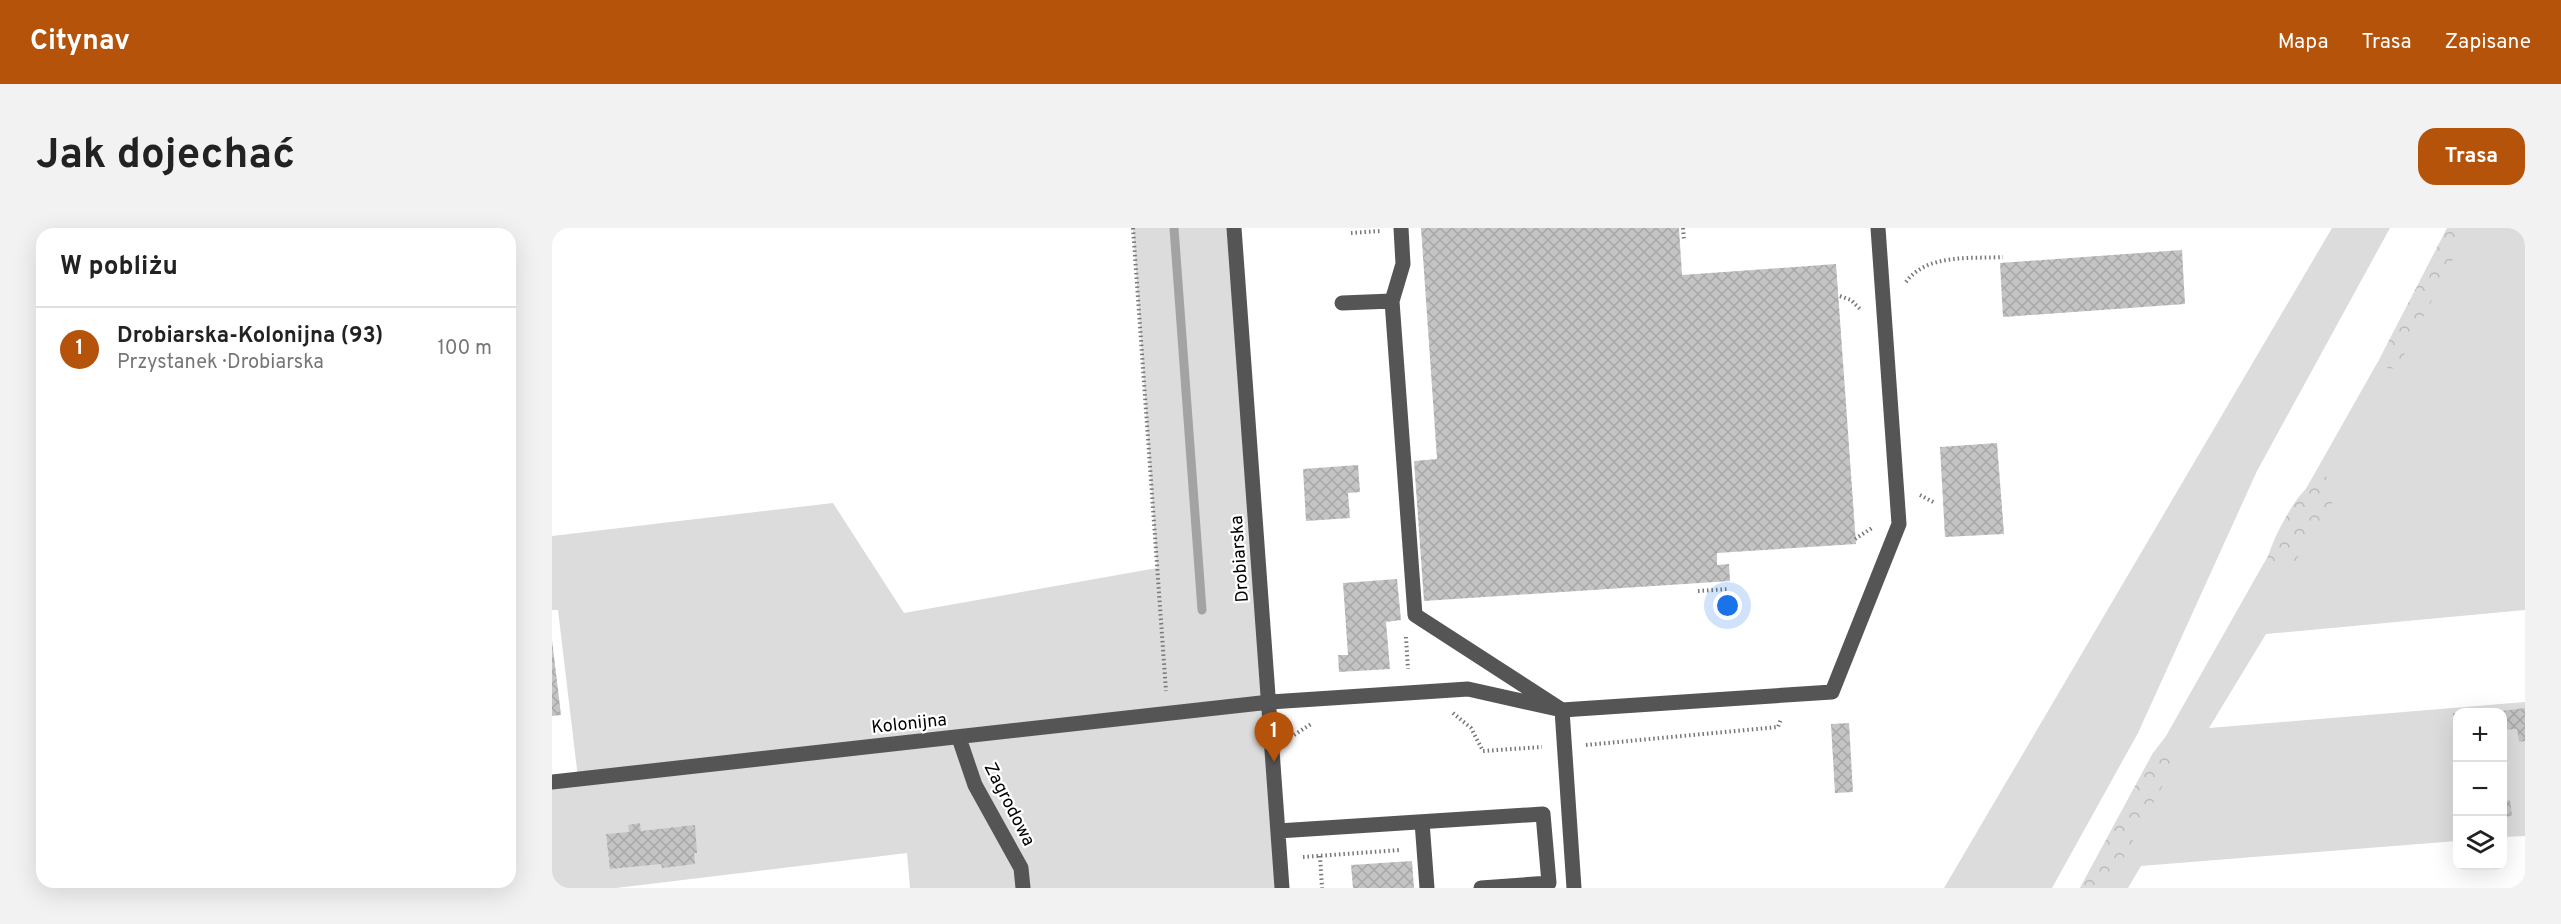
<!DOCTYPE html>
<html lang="pl">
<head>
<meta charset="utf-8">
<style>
  body { margin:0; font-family:Overpass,sans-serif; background:#f2f2f2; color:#222 }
  .controls { position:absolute; right:18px; bottom:18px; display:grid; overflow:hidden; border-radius:12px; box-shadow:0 6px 24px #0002 }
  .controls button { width:54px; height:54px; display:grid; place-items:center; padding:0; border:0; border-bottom:2px solid #e0e0e0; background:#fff; color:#222; font:30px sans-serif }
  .you { position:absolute; left:1176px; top:378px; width:21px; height:21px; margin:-15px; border:4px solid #fff; border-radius:50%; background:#1a73e8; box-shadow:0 0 0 9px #1a73e833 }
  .badge { display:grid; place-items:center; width:39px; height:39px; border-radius:50%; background:#b45309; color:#fff; font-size:20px; font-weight:700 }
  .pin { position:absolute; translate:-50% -50px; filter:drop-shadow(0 2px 3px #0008) }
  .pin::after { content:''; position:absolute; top:32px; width:21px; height:18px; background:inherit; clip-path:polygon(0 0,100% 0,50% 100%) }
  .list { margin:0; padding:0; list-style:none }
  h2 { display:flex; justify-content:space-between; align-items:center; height:78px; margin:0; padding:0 24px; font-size:26px }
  h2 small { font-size:20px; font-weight:400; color:#767676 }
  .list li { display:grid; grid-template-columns:39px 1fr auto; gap:18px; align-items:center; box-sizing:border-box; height:84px; padding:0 24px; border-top:2px solid #e0e0e0 }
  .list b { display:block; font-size:22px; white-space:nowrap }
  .list p { margin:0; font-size:20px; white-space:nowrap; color:#767676 }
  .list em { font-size:20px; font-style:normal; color:#767676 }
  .icon { flex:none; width:33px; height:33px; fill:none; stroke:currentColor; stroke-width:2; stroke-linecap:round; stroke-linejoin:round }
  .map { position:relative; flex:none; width:1973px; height:660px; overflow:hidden; border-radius:18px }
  header { display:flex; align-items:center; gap:36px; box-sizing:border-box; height:84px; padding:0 30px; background:#b45309; color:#fff }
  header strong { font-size:28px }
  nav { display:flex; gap:33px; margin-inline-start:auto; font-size:21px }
  .intro { display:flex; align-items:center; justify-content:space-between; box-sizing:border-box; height:144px; padding:0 36px }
  h1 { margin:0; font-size:42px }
  .button { padding:15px 27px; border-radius:18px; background:#b45309; color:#fff; font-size:21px; font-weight:700 }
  main { display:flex; gap:36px; padding:0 36px }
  aside { flex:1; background:#fff; border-radius:18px; box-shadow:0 6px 24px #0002 }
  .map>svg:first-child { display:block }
  .green { fill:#dcdcdc }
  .forest { fill:url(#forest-crowns) }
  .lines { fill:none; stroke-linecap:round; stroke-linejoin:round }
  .stream { stroke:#a3a3a3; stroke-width:9 }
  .building { fill:url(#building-cross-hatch) }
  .path { stroke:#777; stroke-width:4; stroke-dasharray:1.5 3; stroke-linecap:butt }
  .minor { stroke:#555; stroke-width:15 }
  .labels { text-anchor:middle; stroke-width:4.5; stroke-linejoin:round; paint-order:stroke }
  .street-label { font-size:18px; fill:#000; stroke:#fff }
</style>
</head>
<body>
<header>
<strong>Citynav</strong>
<nav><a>Mapa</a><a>Trasa</a><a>Zapisane</a></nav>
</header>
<div class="intro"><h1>Jak dojechać</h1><a class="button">Trasa</a></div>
<main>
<aside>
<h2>W pobliżu<small></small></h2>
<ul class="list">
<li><span class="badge">1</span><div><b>Drobiarska-Kolonijna (93)</b><p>Przystanek · Drobiarska</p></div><em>100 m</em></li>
</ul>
</aside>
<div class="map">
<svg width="1973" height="660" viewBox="0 0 1973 660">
  <defs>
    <pattern id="forest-crowns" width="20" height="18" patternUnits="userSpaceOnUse" patternTransform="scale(1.5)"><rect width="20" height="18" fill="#dcdcdc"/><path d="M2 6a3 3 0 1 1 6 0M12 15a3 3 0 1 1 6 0" fill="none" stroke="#bbb"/></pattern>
    <pattern id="building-cross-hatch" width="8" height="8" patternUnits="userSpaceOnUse" patternTransform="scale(1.5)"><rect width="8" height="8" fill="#c4c4c4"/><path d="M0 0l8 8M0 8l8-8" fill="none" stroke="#a7a7a7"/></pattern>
  </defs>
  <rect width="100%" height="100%" fill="#fff"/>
  <path class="green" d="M581,0H682L730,660H358L355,625L64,660H0V554L26,550L6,382H0V308L281,275L352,385L605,340Z
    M1780,0H1838L1705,243L1586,505L1500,660H1392Z
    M1896,0H1973V382L1714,406L1657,500L1973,474V608L1951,609L1950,484H1906L1905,613L1589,638L1576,660H1528L1601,525L1614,508L1828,130Z"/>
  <path class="forest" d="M1895,0H1926L1912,10L1845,140C1834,142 1832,140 1828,130Z
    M1773,248C1777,250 1782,252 1783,257C1788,274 1754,317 1744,332L1738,339L1726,343L1715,332C1721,309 1749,253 1773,248Z
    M1613,516L1620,521L1623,535L1555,660H1528L1601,525Z"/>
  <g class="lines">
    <path class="stream" d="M622,0L650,382"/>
  </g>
  <path class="building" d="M869,0H1127L1130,47L1284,36L1304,316L1165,325V337L1177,336L1178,353L872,373L862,233L885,231Z
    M1630,22L1633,76L1451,89L1448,35Z
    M1445,215L1452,306L1393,309L1388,219Z
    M806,237L808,264L796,265L798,290L754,293L751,241Z
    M845,351L849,392L834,394L838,441L787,444L786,427H796L791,355Z
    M0,412L9,487L0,488Z
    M1973,480V513L1967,514L1965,501L1950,502V483Z
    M1901,485H1906V504H1903Z
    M1297,495L1301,564L1283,565L1279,496Z
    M1906,547V574H1904L1901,548Z
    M1958,572L1960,588L1950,589V573Z
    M88,595L89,603L143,597L145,625H142L143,636L110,640L109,636L58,641L54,606L77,604L76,597Z
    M860,633L862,660H801L799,637Z"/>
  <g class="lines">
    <path class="path" d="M581,0L614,463
      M1131,0L1132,13
      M799,5L828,3
      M1354,54C1375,25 1420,31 1451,29
      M1288,68L1299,72L1308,81
      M1368,267L1383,275
      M1303,311L1320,300
      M1146,363L1177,361
      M854,409L856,441
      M901,485L919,500L931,523L990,519
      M742,507L759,496
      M1034,517L1226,499L1229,491
      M768,628L770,660
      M751,629L848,622"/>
    <path class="minor" d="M682,0L730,660
      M849,0L851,36L840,73L863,387L1010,482L1022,660
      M790,75L840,73
      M407,510L423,557L469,640L471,660
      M0,554L718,474L916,461L1010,482L1280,464L1347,296L1326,0
      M870,594L875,660
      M726,603L991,586L997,655L929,660"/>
  </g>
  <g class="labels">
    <g class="street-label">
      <text transform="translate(687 331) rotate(-94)" y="6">Drobiarska</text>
      <text transform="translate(357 495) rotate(-6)" y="6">Kolonijna</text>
      <text transform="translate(458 576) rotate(63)" y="6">Zagrodowa</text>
    </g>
  </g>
</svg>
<div class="controls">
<button>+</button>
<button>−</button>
<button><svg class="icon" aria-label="layers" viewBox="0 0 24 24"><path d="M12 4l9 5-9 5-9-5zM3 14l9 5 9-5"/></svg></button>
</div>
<div class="you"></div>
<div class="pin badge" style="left:722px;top:534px">1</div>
</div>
</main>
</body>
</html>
